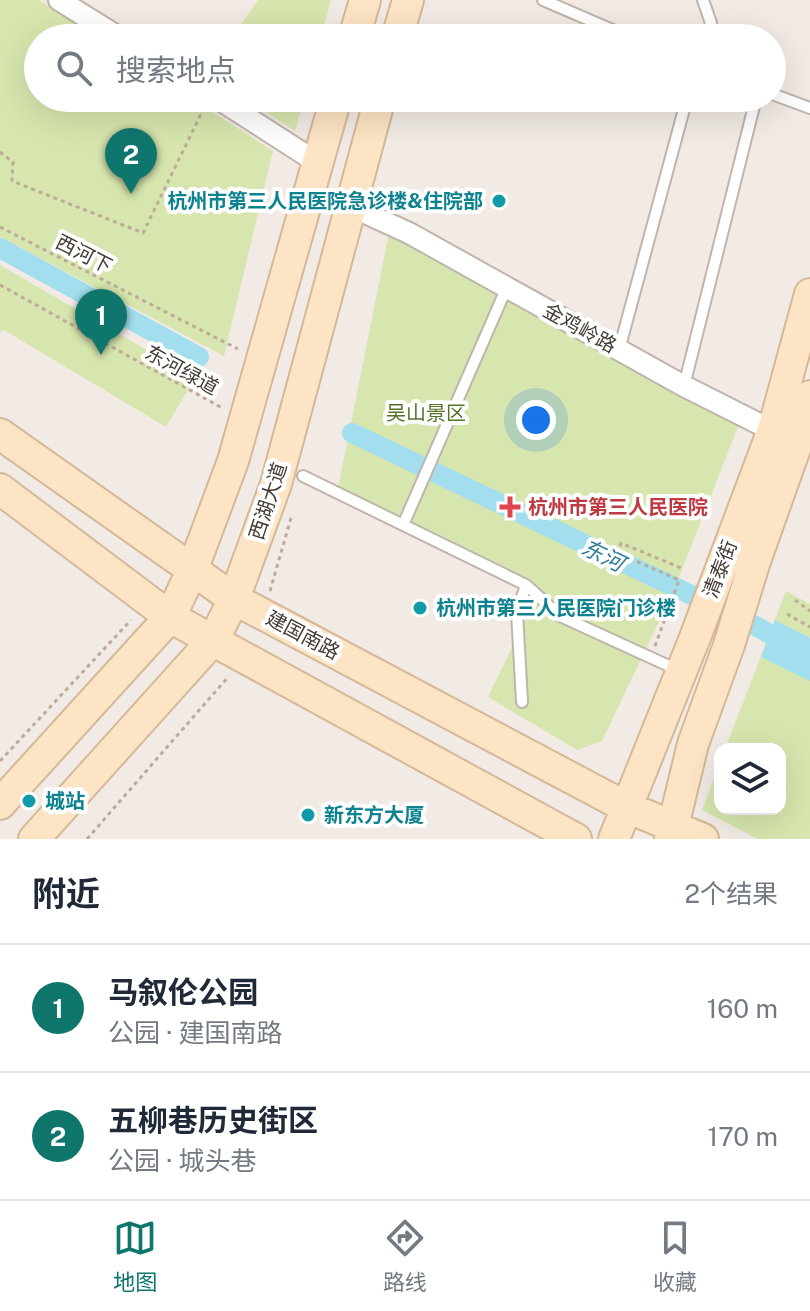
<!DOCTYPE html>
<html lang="zh">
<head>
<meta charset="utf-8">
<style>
  body { margin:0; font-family:"Public Sans","Noto Sans SC",sans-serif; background:#f6f6f7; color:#1f2937 }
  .controls { position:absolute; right:24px; bottom:24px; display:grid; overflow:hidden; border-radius:16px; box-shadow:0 8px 32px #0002 }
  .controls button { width:72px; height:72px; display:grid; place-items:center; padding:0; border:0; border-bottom:2px solid #e0e1e3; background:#fff; color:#1f2937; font:40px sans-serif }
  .you { position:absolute; left:536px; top:420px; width:28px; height:28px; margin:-20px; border:6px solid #fff; border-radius:50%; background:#1a73e8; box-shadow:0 0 0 12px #1a73e833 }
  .badge { display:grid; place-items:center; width:52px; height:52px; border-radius:50%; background:#0f766e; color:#fff; font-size:26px; font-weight:700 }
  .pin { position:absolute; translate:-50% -66px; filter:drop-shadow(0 2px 4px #0008) }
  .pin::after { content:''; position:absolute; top:42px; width:28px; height:24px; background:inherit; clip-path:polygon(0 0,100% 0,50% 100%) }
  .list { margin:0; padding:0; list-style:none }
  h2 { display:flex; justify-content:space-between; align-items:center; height:104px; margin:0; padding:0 32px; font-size:34px }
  h2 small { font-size:26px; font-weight:400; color:#747a83 }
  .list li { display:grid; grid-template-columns:52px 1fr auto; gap:24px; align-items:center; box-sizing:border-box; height:128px; padding:0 32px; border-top:2px solid #e0e1e3 }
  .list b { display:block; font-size:30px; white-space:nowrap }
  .list p { margin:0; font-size:26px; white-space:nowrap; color:#747a83 }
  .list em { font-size:26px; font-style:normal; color:#747a83 }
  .icon { flex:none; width:44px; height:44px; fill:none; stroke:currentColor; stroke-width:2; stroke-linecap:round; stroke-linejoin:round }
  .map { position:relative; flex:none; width:810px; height:839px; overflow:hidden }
  .search { position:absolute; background:#fff; box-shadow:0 8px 32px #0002; left:24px; right:24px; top:24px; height:88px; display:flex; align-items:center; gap:20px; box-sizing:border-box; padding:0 28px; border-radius:44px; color:#747a83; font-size:30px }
  .sheet { height:360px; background:#fff }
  nav { display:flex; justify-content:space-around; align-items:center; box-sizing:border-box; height:112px; border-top:2px solid #e0e1e3; background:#fff; font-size:22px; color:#747a83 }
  nav a { display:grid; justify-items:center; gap:4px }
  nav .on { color:#0f766e }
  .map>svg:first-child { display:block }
  .green { fill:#d7e6ae }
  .water { fill:#a2deee }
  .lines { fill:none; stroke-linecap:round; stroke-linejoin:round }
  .canal { stroke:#a2deee; stroke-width:20 }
  .service-casing { stroke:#c0b4ab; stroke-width:14 }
  .minor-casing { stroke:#c0b4ab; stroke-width:24 }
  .secondary-casing { stroke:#d4b898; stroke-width:34 }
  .path { stroke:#beaa99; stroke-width:3; stroke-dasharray:4 4; stroke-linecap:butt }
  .service { stroke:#fff; stroke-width:10 }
  .minor { stroke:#fff; stroke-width:20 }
  .secondary { stroke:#fde4c4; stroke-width:30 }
  .secondary-bridge-casing { stroke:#d4b898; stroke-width:34; stroke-linecap:butt }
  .secondary-bridge { stroke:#fde4c4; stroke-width:30 }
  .culture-dot { fill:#0f9aa8; stroke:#fff; stroke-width:3 }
  .health-dot { fill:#e0444e; stroke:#fff; stroke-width:3 }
  .labels { text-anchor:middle; stroke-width:8; stroke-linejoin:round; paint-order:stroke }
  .culture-label { font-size:20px; font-weight:bold; fill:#0d838f; stroke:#fff; text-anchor:start }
  .street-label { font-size:20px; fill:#443b35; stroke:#fff }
  .park-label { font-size:20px; fill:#54742a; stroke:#fff }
  .health-label { font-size:20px; font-weight:bold; fill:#be3a42; stroke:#fff; text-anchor:start }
  .water-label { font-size:22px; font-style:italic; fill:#2c7e96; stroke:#fff }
</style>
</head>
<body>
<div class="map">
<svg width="810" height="839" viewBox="0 0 810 839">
  <rect width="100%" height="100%" fill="#f2ebe5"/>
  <path class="green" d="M0,0H39L98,38H38V98H191L273,151L224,356L0,237Z
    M258,0H331L321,38H231Z
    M244,98H304L295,131Z
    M389,233L739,424L674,590L602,741L577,750L488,697L537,596L337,493Z
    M0,265L195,378L166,427L4,330L0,333Z
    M786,591L810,604V839H758L702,810L720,763V809H780V749H725Z"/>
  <path class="water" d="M775,620L810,638V681L761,657Z"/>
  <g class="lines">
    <path class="canal" d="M0,248L199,357
      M352,433L750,623L810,656"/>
    <defs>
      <path id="service" d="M543,0L631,38
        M703,0L711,23L706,38
        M772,94L810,108
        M619,350L687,98
        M684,386L756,98
        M303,476L526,585L560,616L680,671
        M403,525L507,287
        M522,702L517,612L526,585"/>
      <path id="minor" d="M59,0L120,38
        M217,98L318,163
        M350,206L409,233L684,386L781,435"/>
      <path id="secondary" d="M354,38L365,0
        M397,38L408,0
        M0,434L234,599L624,806L703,839
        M0,489L170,617L576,839
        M726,555L773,430L810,294
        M755,561L797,443L810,396
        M0,804L170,617L192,571L233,461L336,98
        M34,839L214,639L234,599L276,484L380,98
        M614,839L696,635
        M670,839L693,744L729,645"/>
    </defs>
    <use href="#service" class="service-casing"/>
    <use href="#minor" class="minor-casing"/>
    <use href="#secondary" class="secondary-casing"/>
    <path class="path" d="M0,152L13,162L12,181L143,233L202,112
      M0,227L238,349
      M0,285L224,409
      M270,591L291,518
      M795,600L810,611
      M787,614L810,627
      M655,646L679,580L618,553L621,543L681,568
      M0,761L131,620
      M87,839L229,676"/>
    <use href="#service" class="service"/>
    <use href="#minor" class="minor"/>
    <use href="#secondary" class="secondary"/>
    <defs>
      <path id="secondary-bridge" d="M696,635L726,555
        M729,645L755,561"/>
    </defs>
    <use href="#secondary-bridge" class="secondary-bridge-casing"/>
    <use href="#secondary-bridge" class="secondary-bridge"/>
  </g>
  <g class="culture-dot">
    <circle cx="499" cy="201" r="8"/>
    <circle cx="420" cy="608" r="8"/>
    <circle cx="29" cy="801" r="8"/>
    <circle cx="308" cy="815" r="8"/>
  </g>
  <path class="health-dot" d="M506 495h8v8h8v8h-8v8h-8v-8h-8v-8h8z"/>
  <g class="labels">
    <g class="culture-label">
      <text x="483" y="208" text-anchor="end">杭州市第三人民医院急诊楼&amp;住院部</text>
      <text x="436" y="615">杭州市第三人民医院门诊楼</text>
      <text x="45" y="808">城站</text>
      <text x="324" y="822">新东方大厦</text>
    </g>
    <g class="street-label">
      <text transform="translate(84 254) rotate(27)" y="7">西河下</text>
      <text transform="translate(580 328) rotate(29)" y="7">金鸡岭路</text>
      <text transform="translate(182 370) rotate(29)" y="7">东河绿道</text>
      <text transform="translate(268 501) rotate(-72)" y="7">西湖大道</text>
      <text transform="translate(720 569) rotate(-69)" y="7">清泰街</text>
      <text transform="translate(303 635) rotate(28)" y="7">建国南路</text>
    </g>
    <g class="park-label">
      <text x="426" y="420">吴山景区</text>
    </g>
    <g class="health-label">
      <text x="528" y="514">杭州市第三人民医院</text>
    </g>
    <g class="water-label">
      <text transform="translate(603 555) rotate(26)" y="8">东河</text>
    </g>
  </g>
</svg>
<div class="controls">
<button><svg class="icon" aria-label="layers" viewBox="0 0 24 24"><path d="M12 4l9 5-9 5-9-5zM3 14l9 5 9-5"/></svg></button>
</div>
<div class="you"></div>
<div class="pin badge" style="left:101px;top:355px">1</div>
<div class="pin badge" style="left:131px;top:194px">2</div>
<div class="search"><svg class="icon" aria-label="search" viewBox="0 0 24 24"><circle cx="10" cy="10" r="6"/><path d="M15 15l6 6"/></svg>搜索地点</div>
</div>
<section class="sheet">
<h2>附近<small>2个结果</small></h2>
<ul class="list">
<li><span class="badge">1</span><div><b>马叙伦公园</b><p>公园 · 建国南路</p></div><em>160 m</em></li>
<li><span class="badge">2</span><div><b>五柳巷历史街区</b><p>公园 · 城头巷</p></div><em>170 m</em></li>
</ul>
</section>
<nav>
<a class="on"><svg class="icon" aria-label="map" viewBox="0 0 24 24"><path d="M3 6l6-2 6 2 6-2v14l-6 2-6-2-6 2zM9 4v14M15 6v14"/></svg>地图</a>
<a><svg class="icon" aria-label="directions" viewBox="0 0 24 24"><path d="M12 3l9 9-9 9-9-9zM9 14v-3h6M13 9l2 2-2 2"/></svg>路线</a>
<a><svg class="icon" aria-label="saved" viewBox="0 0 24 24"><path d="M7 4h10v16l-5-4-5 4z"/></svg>收藏</a>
</nav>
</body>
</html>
